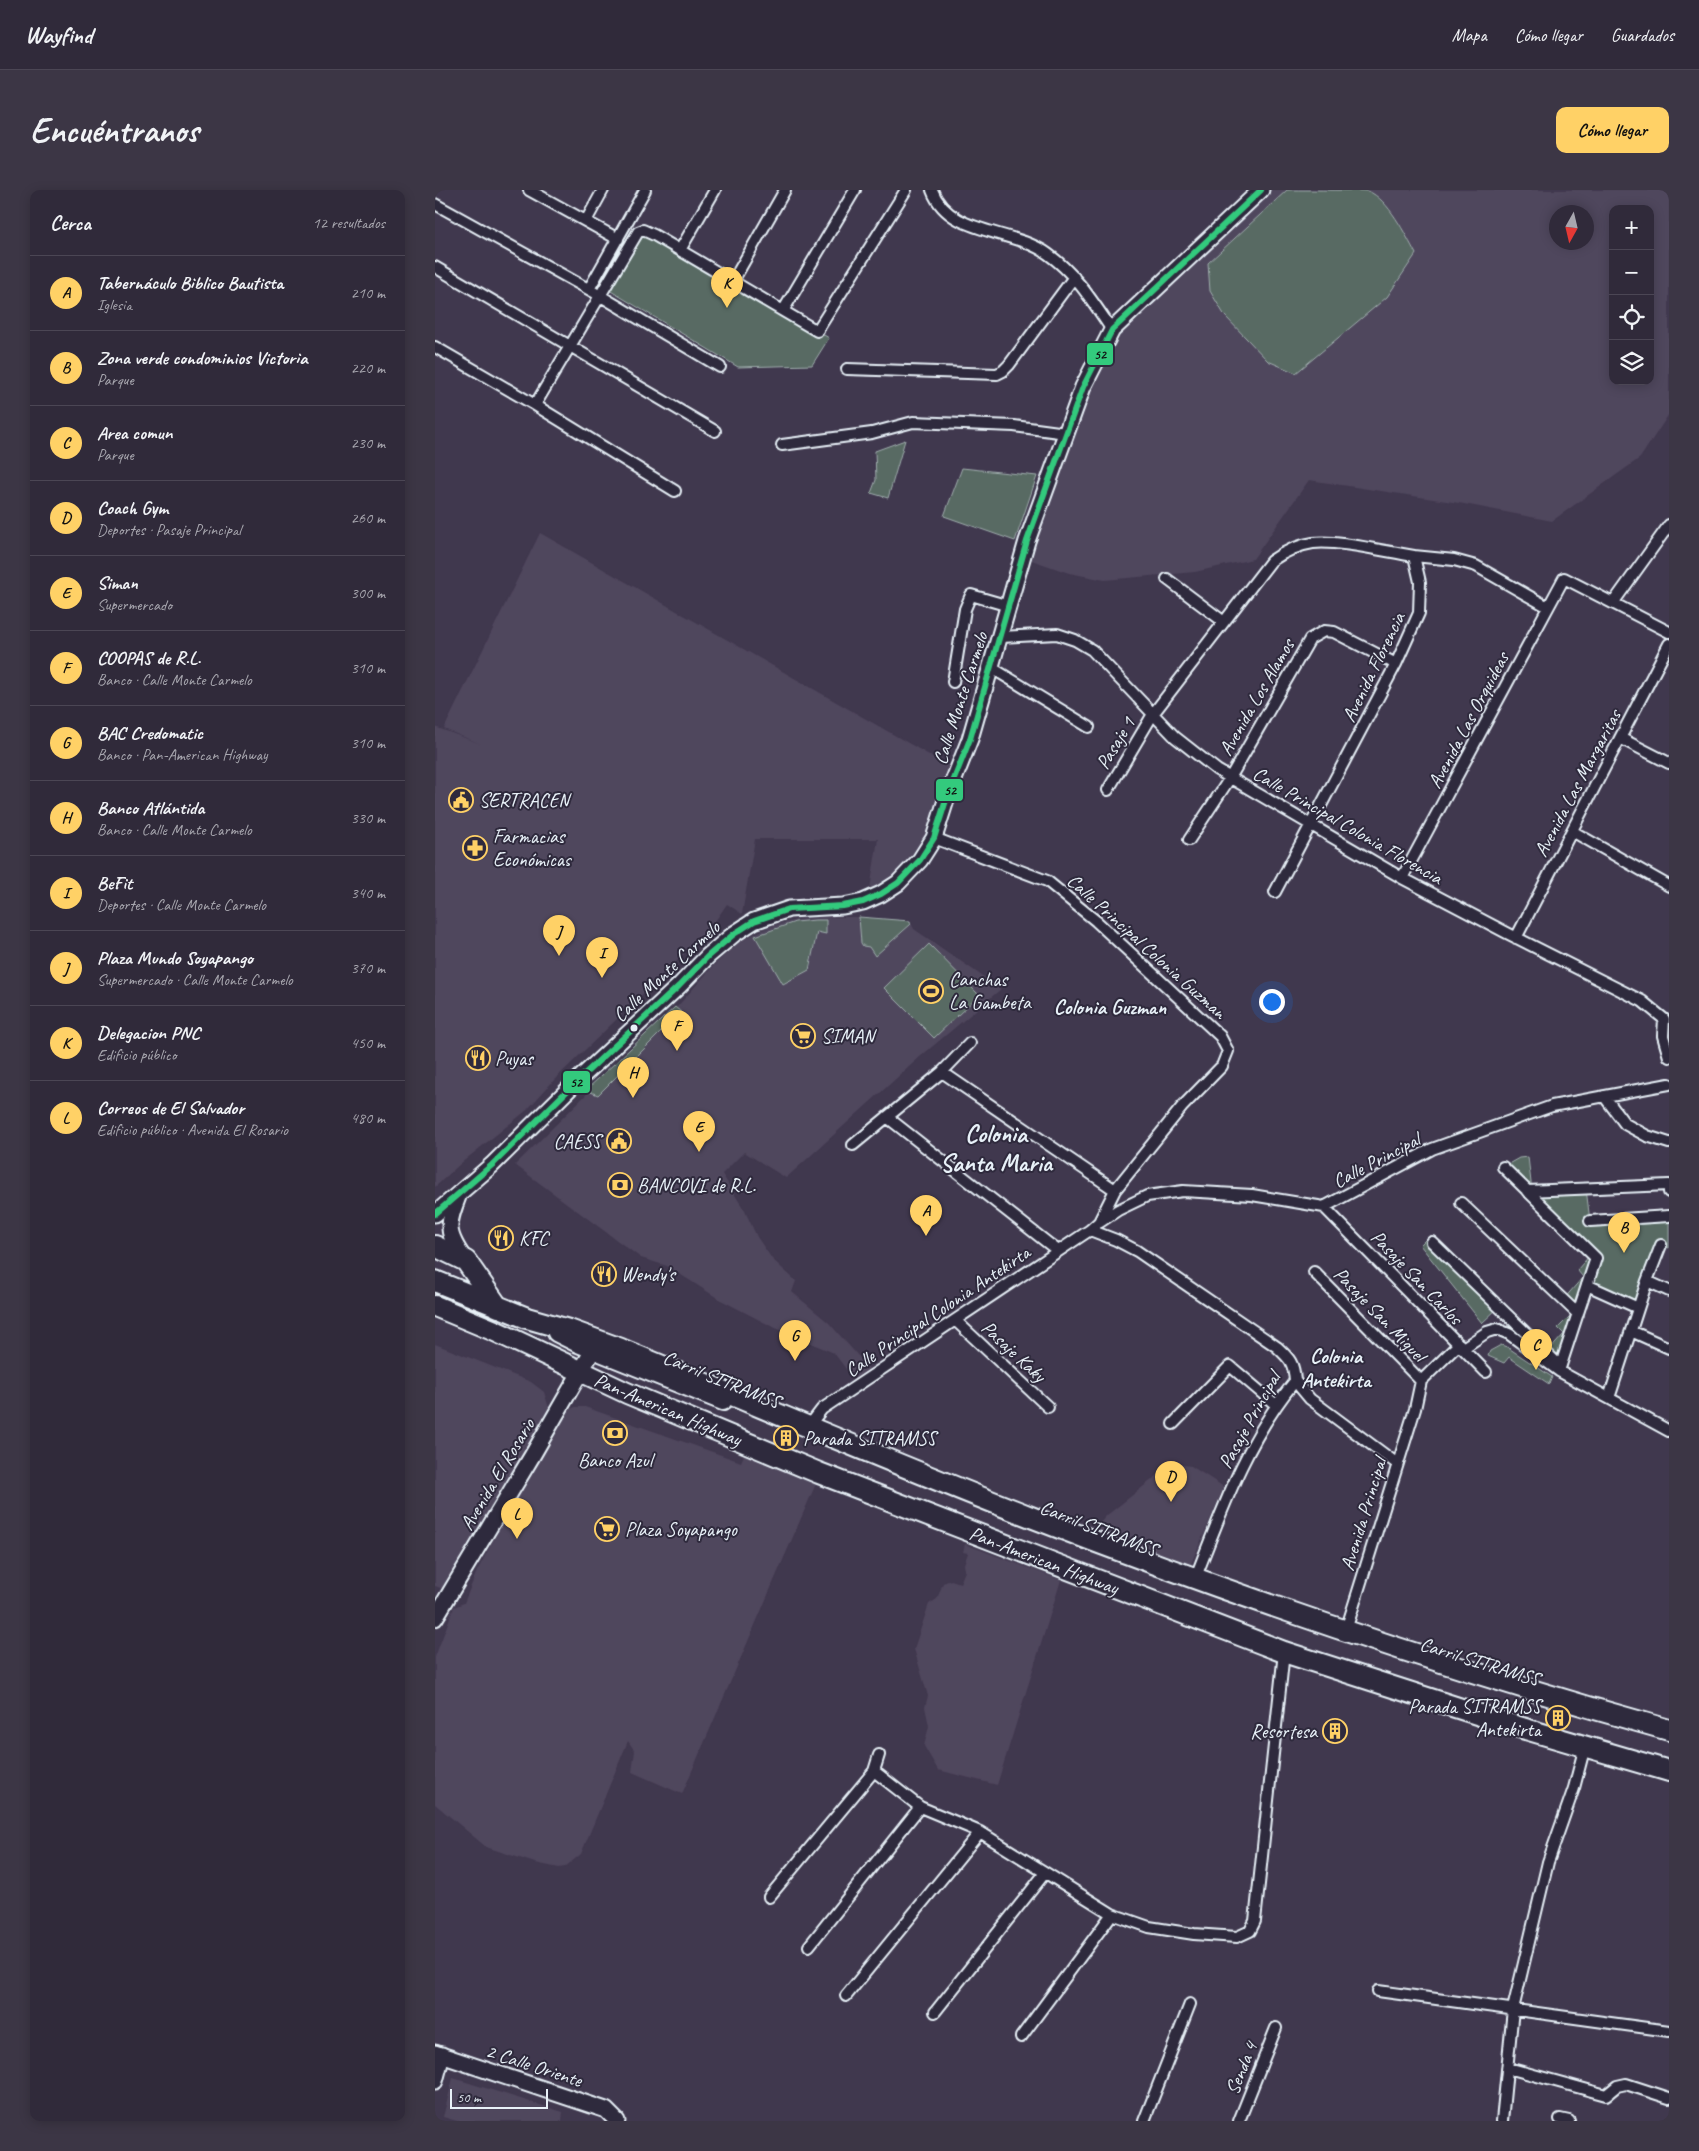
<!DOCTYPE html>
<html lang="es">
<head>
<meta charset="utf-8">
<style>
  body { margin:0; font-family:Caveat,sans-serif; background:#3c3645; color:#f1f3f6 }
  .controls { position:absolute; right:15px; top:15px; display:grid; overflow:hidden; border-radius:10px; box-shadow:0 2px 12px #0003 }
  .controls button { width:45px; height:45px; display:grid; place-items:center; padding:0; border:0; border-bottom:1px solid #4b4654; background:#302a3a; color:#f1f3f6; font:25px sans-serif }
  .compass { position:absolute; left:1114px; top:15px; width:45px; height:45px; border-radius:50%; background:#302a3a; box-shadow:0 2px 12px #0003; rotate:188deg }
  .scale { position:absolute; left:15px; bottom:12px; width:98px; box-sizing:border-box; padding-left:5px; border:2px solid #e8f1f8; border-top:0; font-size:14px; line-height:18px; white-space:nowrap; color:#e8f1f8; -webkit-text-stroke:4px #2f2a3d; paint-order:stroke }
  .you { position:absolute; left:836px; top:811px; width:18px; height:18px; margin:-12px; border:4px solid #fff; border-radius:50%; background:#1a73e8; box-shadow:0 0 0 8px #1a73e833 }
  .badge { display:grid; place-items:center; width:32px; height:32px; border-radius:50%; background:#ffd166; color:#111; font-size:16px; font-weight:700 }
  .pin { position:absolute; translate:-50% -41px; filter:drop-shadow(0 1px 2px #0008) }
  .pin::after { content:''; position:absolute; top:26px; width:18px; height:15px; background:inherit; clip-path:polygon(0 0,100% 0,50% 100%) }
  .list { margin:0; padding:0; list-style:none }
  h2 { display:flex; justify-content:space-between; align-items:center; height:65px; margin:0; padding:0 20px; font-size:21px }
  h2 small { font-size:16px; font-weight:400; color:#a8a7af }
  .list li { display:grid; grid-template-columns:32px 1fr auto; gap:15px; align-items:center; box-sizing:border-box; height:75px; padding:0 20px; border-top:1px solid #4b4654 }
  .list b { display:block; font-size:19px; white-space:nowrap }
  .list p { margin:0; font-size:16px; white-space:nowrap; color:#a8a7af }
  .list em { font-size:16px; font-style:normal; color:#a8a7af }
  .icon { flex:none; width:28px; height:28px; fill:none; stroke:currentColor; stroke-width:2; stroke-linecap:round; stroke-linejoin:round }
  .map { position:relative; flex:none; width:1234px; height:1931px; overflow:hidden; border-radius:10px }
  header { display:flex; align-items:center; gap:30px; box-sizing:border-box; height:70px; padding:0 25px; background:#302a3a; border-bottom:1px solid #4b4654 }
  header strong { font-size:24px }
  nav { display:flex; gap:28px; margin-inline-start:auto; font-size:18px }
  .intro { display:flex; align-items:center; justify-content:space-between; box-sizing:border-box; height:120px; padding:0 30px }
  h1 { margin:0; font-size:35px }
  .button { padding:12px 22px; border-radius:10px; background:#ffd166; color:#111; font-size:18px; font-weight:700 }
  main { display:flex; gap:30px; padding:0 30px }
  aside { flex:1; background:#302a3a; border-radius:10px; box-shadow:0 2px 12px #0003 }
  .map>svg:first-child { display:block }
  .built { fill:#4f465d; fill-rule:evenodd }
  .green { fill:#586a63; stroke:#a0aeae }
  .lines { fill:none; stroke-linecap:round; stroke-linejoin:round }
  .street-casing { stroke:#e8f1f8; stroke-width:14 }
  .secondary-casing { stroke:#e8f1f8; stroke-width:19 }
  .primary-casing { stroke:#e8f1f8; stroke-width:20 }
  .highway-casing { stroke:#e8f1f8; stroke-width:24 }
  .street { stroke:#2f2a3d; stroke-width:10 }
  .secondary { stroke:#2f2a3d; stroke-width:15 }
  .primary { stroke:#2f2a3d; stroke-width:16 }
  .highway { stroke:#2f2a3d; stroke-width:20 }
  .bus-1-casing { stroke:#2f2a3d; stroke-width:10 }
  .bus-1 { stroke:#33ca7d; stroke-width:6 }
  .bus-dot { fill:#e8f1f8; stroke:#2f2a3d; stroke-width:2 }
  .labels { text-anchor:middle; stroke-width:4; stroke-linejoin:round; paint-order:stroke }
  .street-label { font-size:20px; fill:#e8f1f8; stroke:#2f2a3d }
  .poi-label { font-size:20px; fill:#e8f1f8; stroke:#2f2a3d; text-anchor:start }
  .neighbourhood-label { font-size:21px; font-weight:bold; fill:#e8f1f8; stroke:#2f2a3d }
  .district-label { font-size:25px; font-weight:bold; fill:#e8f1f8; stroke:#2f2a3d }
  .line-badge { stroke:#2f2a3d; stroke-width:2 }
  .pale-badge-label { font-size:14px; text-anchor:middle; font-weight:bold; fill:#111 }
</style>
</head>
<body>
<header>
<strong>Wayfind</strong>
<nav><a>Mapa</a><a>Cómo llegar</a><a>Guardados</a></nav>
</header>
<div class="intro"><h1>Encuéntranos</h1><a class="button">Cómo llegar</a></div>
<main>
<aside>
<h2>Cerca<small>12 resultados</small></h2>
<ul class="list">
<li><span class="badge">A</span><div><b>Tabernáculo Biblico Bautista</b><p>Iglesia</p></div><em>210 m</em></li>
<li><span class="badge">B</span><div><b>Zona verde condominios Victoria</b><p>Parque</p></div><em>220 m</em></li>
<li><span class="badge">C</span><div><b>Area comun</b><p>Parque</p></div><em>230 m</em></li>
<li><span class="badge">D</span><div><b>Coach Gym</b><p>Deportes · Pasaje Principal</p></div><em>260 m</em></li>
<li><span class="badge">E</span><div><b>Siman</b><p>Supermercado</p></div><em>300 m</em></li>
<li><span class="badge">F</span><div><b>COOPAS de R.L.</b><p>Banco · Calle Monte Carmelo</p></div><em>310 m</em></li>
<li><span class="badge">G</span><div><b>BAC Credomatic</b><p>Banco · Pan-American Highway</p></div><em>310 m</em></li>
<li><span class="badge">H</span><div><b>Banco Atlántida</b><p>Banco · Calle Monte Carmelo</p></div><em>330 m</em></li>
<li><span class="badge">I</span><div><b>BeFit</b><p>Deportes · Calle Monte Carmelo</p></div><em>340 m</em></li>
<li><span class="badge">J</span><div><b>Plaza Mundo Soyapango</b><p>Supermercado · Calle Monte Carmelo</p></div><em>370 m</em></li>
<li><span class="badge">K</span><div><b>Delegacion PNC</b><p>Edificio público</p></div><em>450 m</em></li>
<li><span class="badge">L</span><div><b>Correos de El Salvador</b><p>Edificio público · Avenida El Rosario</p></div><em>480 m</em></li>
</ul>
</aside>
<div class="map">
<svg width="1234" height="1931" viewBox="0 0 1234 1931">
  <rect width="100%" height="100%" fill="#40384e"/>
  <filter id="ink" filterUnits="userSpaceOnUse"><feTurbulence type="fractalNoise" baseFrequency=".02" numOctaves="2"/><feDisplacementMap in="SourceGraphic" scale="10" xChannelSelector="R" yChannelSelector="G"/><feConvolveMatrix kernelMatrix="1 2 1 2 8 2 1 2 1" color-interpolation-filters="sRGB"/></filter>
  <g filter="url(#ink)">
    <path class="built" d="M826,0H1234V224L1205,268L1117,331L1024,313L874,290L818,369L760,382L670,390L634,383L588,367L677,140ZM1178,19H1215V191H1178ZM1122,22H1152V52H1122Z
      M105,343L517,578L493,646L483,663L464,682L447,695L435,699L443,649H320L307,724L292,714L274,740L120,889L92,920L25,974L0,997V537L46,554L9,539Z
      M398,727H428L475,731L479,739L566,799L486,866L351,988L309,962L287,984L310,1021L322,1047L337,1069L361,1091L357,1102L394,1133L439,1184L423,1195L399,1163L336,1136L284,1109L232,1076L206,1068L80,975L179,877L228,833L278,776L304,752L331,738L347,733L365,729Z
      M0,1154L96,1192L109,1202L114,1218V1225L14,1401L0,1396Z
      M140,1217H150L306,1272L311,1260L383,1289L247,1604L197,1582L200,1561L193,1551L146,1664L130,1677L124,1678L100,1673L51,1657L0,1614V1467L19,1417L29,1413L42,1381L115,1243L131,1221Z
      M748,1275L756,1276L789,1297L756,1374L660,1339L671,1326L728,1281L738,1276Z
      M530,1354L626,1390L562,1595L503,1580L489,1556L494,1536L490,1517L493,1506L479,1459L494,1414L502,1409L508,1393L516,1390L525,1393L530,1381L529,1374L533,1363L528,1362Z
      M18,1888L128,1922L127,1931H22L8,1927Z"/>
    <path class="green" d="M852,0C865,0 925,0 933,1C954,10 970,44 981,64L952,107L861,183L833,171L790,126L775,101L773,73Z
      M203,42L222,47L394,148L377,175L303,177L169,97Z
      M470,250L453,308L436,303L441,290L440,261Z
      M527,278L602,286L580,351L509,326Z
      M424,727L475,731L476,734L440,766L434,757L428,756L426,753Z
      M380,730H391V744L382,742L374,780L348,794L320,746L360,732Z
      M494,754L544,805L499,848L449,798Z
      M240,817L246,822L163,905L151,900Z
      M1093,967L1097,1001L1151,999L1155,1031L1234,1026V1058L1226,1055L1203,1118L1152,1095L1125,1176L1112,1163L1129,1144L1123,1138L1139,1122L1128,1110L1148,1087L1142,1080L1156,1064L1068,977L1084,968Z
      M992,1048L1064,1117L1047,1133L985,1055Z
      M1066,1155L1072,1157L1117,1187L1114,1194L1074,1167L1069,1173L1053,1166L1055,1161Z"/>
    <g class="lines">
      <defs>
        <path id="street" d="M94,0L183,49
          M497,0C514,46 577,38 613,64C641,84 658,112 677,140
          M0,14L164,105L285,177
          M151,31L168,0
          M245,60L280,0
          M0,77L280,241
          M298,91L350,0
          M154,99L210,0
          M348,121L420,0
          M0,157L100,215L240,301
          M412,179L562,184L568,181L574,175L639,87
          M100,215L203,42L208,40L219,45L382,141L471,0
          M347,255L437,243L478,232L579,236L631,243
          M979,366L1019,370L1041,376L1113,417
          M732,389L789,432
          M1178,413L1234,335
          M566,447L622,444L640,450L657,460L740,547L782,580L967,688L1072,743L1207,811L1229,829L1228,846L1234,867
          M557,478L654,537
          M518,492L530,419L536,405L574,416
          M1185,548L1234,573
          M673,600L718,524L836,371C849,362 862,355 878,353C904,350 952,362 979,366L985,392L984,423L961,474L840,702
          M1137,641L1234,696
          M754,650L795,588L875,449L889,441L899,442L961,474
          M967,688L1129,388L1234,442
          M1081,748L1234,454
          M507,882L680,1000
          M1169,906L1190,934L1212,946L1234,953
          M452,927L623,1061
          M418,955L507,882L535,853
          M1068,977L1161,1068L1124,1181
          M1092,1001L1234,995V1002
          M1026,1013L1143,1124
          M889,1017L1051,1182
          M1155,1031L1234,1026
          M665,1032L683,1020L712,1006L748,1001L817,1005L889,1017L997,959L1117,916L1234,894
          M655,1040L681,1050L702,1061L842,1157C855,1169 859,1173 860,1191C812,1249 787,1320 760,1389
          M997,1052L1122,1173
          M879,1082L986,1191
          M1212,1091L1234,1101
          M1152,1095L1203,1118
          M521,1131L613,1217
          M1196,1141L1234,1158
          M1028,1158L1052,1142L1062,1139L1074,1144L1124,1181L1234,1241
          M860,1191L875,1209L961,1273
          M1174,1208L1212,1091L1226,1055
          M738,1234L795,1176L841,1215
          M374,1236L387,1219L655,1040L664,1032L680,1000L747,917L787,876L793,861L785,846L661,731L612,691L499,648
          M911,1440L980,1219L986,1191L1024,1154
          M444,1565L439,1581L485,1617L545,1642L677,1724L714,1737L759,1744L802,1747L815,1741L820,1731L849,1462
          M334,1707L439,1581
          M374,1756L485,1617
          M943,1801L1234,1841
          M411,1806L545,1642
          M500,1822L610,1683
          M586,1847L677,1724
          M1073,1878L1171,1905L1182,1896L1191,1894L1234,1908
          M1125,1929L1134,1931
          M709,1931L755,1814
          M804,1931L841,1838
          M1067,1931L1078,1819L1113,1672L1139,1598L1150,1556"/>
        <path id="secondary" d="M24,1004C12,1035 10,1042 30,1070
          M0,1024L57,975L142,891L244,796L273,766L299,744L319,731L354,719L408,716L428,712L446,704L463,693L485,670L499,648L512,607L535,549L592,351L648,197L677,140L826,0
          M0,1428L97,1266L158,1160
          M0,1863L171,1920L182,1931
          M0,1891L7,1865"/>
        <path id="primary" d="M121,1143L143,1154L288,1212"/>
        <path id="highway" d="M0,1056L31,1071L63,1117
          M0,1091L92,1128L134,1140L186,1159C323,1215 458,1274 596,1327C805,1408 1018,1480 1234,1540
          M0,1116L60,1141L192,1203L384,1283L849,1462L1070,1533L1234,1581"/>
      </defs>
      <use href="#street" class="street-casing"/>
      <use href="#secondary" class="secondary-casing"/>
      <use href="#primary" class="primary-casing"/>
      <use href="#highway" class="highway-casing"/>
      <use href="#street" class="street"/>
      <use href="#secondary" class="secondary"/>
      <use href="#primary" class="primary"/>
      <use href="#highway" class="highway"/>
      <defs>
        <path id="bus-1" d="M0,1024L57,975L142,891L244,796L273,766L299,744L319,731L354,719L408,716L428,712L446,704L463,693L485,670L499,648L512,607L535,549L592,351L648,197L677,140L826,0"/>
      </defs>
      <use href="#bus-1" class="bus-1-casing"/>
      <use href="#bus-1" class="bus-1"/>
    </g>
  </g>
  <defs>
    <symbol id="civic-ring" viewBox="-11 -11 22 22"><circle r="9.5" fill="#2f2a3d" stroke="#ffd166" stroke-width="1.5"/><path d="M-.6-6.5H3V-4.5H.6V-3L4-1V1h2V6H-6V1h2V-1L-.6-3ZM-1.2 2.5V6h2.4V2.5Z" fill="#ffd166"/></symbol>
    <symbol id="pharmacy-ring" viewBox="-11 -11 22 22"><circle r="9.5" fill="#2f2a3d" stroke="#ffd166" stroke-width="1.5"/><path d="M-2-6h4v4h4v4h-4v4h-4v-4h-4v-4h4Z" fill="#ffd166"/></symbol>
    <symbol id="stadium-ring" viewBox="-11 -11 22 22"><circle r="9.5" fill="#2f2a3d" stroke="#ffd166" stroke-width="1.5"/><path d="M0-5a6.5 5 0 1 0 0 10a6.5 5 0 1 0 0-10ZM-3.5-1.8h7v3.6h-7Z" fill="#ffd166"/></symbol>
    <symbol id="supermarket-ring" viewBox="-11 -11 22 22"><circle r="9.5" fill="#2f2a3d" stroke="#ffd166" stroke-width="1.5"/><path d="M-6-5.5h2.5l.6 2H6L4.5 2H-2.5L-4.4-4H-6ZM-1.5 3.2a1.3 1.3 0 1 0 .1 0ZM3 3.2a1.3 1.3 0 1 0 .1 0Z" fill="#ffd166"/></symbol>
    <symbol id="restaurant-ring" viewBox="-11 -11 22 22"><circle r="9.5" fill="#2f2a3d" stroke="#ffd166" stroke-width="1.5"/><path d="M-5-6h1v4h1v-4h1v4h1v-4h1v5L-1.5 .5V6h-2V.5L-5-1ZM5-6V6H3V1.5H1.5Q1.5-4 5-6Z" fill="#ffd166"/></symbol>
    <symbol id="bank-ring" viewBox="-11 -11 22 22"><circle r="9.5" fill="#2f2a3d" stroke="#ffd166" stroke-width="1.5"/><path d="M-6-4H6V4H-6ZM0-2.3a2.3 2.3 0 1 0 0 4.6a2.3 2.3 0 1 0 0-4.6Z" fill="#ffd166"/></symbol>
    <symbol id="building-ring" viewBox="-11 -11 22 22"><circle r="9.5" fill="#2f2a3d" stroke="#ffd166" stroke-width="1.5"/><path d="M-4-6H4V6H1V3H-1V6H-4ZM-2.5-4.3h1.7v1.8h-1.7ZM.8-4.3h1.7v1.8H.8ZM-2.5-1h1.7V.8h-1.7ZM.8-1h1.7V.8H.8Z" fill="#ffd166"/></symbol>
  </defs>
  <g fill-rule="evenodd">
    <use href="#civic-ring" x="12" y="596" width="28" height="28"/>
    <use href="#pharmacy-ring" x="26" y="644" width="28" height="28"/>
    <use href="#stadium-ring" x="482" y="787" width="28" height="28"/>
    <use href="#supermarket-ring" x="354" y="832" width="28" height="28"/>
    <use href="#restaurant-ring" x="29" y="854" width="28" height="28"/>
    <use href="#civic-ring" x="170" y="937" width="28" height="28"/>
    <use href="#bank-ring" x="171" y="981" width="28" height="28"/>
    <use href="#restaurant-ring" x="52" y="1034" width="28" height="28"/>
    <use href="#restaurant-ring" x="155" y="1070" width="28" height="28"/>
    <use href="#bank-ring" x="166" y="1229" width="28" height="28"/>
    <use href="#building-ring" x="337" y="1234" width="28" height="28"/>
    <use href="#supermarket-ring" x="158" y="1325" width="28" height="28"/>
    <use href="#building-ring" x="1109" y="1514" width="28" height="28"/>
    <use href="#building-ring" x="886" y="1527" width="28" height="28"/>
  </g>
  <circle class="bus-dot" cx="199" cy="838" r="4.5"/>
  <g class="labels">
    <g class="street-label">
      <text transform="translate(938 477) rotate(-64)" y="7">Avenida Florencia</text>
      <text transform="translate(821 507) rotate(-60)" y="7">Avenida Los Alamos</text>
      <text transform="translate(525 508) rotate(-72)" y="7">Calle Monte Carmelo</text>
      <text transform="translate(1033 530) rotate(-62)" y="7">Avenida Las Orquideas</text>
      <text transform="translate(680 553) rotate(-59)" y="7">Pasaje 1</text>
      <text transform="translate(1142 593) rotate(-62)" y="7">Avenida Las Margaritas</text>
      <text transform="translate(913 635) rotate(30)" y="7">Calle Principal Colonia Florencia</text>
      <text transform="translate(712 756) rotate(42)" y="7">Calle Principal Colonia Guzman</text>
      <text transform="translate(231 781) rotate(-43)" y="7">Calle Monte Carmelo</text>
      <text transform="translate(941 970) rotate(-28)" y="7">Calle Principal</text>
      <text transform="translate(982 1087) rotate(46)" y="7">Pasaje San Carlos</text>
      <text transform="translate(502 1121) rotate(-34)" y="7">Calle Principal Colonia Antekirta</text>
      <text transform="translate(945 1124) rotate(46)" y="7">Pasaje San Miguel</text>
      <text transform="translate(579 1161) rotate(43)" y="7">Pasaje Kaky</text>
      <text transform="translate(287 1189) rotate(22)" y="7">Carril SITRAMSS</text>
      <text transform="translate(233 1219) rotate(23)" y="7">Pan-American Highway</text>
      <text transform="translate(814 1230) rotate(-61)" y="7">Pasaje Principal</text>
      <text transform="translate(62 1284) rotate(-59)" y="7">Avenida El Rosario</text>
      <text transform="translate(928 1324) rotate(-73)" y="7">Avenida Principal</text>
      <text transform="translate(664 1338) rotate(21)" y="7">Carril SITRAMSS</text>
      <text transform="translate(609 1370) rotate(21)" y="7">Pan-American Highway</text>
      <text transform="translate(1045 1471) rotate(17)" y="7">Carril SITRAMSS</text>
      <text transform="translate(99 1875) rotate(18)" y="7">2 Calle Oriente</text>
      <text transform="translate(806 1878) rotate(-68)" y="7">Senda 4</text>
    </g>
    <g class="poi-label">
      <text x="44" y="617">SERTRACEN</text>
      <text x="58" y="653">Farmacias<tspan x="58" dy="23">Económicas</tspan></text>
      <text x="514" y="796">Canchas<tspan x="514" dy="23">La Gambeta</tspan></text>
      <text x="386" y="853">SIMAN</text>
      <text x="60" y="875">Puyas</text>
      <text x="166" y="958" text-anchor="end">CAESS</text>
      <text x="202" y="1002">BANCOVI de R.L.</text>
      <text x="84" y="1055">KFC</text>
      <text x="186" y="1091">Wendy's</text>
      <text x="368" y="1255">Parada SITRAMSS</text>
      <text x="180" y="1277" text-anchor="middle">Banco Azul</text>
      <text x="190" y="1346">Plaza Soyapango</text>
      <text x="1106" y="1523" text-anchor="end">Parada SITRAMSS<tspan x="1106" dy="23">Antekirta</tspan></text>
      <text x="882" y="1548" text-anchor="end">Resortesa</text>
    </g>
    <g class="neighbourhood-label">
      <text x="675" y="824">Colonia Guzman</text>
      <text x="901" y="1173">Colonia<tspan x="901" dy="24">Antekirta</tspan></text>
    </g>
    <g class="district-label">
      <text x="561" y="952">Colonia<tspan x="561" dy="29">Santa Maria</tspan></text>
    </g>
  </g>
  <g class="line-badge">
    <rect x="651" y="152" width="28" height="24" rx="5" fill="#33ca7d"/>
    <rect x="500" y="588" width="29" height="24" rx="5" fill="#33ca7d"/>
    <rect x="127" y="880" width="29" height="24" rx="5" fill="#33ca7d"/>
  </g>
  <g class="pale-badge-label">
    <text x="665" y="169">52</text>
    <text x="515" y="605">52</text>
    <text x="141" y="897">52</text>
  </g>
</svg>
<div class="controls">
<button>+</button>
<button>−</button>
<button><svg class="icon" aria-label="locate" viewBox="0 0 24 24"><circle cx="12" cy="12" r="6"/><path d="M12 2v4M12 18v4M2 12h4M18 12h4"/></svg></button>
<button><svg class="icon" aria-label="layers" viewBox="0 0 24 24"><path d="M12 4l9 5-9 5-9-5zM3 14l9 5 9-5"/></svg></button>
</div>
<svg class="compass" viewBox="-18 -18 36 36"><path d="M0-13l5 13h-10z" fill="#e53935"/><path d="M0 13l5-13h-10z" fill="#a8a7af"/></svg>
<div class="scale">50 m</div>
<div class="you"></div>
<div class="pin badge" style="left:491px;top:1046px">A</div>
<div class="pin badge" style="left:1189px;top:1063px">B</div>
<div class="pin badge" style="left:1101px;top:1180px">C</div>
<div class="pin badge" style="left:736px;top:1312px">D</div>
<div class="pin badge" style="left:264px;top:962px">E</div>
<div class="pin badge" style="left:242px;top:861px">F</div>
<div class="pin badge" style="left:360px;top:1171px">G</div>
<div class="pin badge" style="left:198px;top:908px">H</div>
<div class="pin badge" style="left:167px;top:788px">I</div>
<div class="pin badge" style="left:124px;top:766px">J</div>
<div class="pin badge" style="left:292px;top:118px">K</div>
<div class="pin badge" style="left:82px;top:1349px">L</div>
</div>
</main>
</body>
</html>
